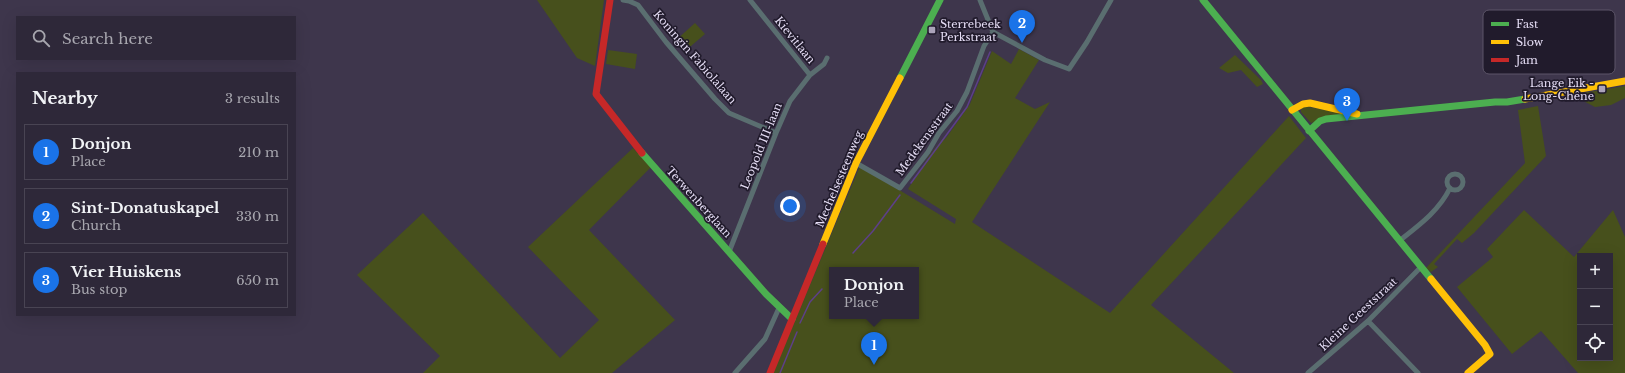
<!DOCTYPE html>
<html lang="en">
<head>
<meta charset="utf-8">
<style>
  body { margin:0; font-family:"Libre Baskerville",serif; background:#3a3444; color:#f1f3f6 }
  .controls { position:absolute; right:12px; bottom:12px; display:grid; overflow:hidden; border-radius:0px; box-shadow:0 4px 16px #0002 }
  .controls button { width:36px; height:36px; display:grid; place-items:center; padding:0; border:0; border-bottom:1px solid #494453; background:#2e2839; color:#f1f3f6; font:20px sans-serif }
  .you { position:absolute; left:790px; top:206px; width:14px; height:14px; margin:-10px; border:3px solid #fff; border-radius:50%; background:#1a73e8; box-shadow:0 0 0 6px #1a73e833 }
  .badge { display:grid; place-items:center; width:26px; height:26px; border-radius:50%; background:#1a73e8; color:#fff; font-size:13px; font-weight:700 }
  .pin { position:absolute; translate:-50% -33px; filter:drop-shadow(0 1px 2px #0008) }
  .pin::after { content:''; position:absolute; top:21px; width:14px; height:12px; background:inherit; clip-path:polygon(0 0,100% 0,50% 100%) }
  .popup { position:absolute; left:829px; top:267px; width:90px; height:52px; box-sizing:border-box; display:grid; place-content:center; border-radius:0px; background:#2e2839; filter:drop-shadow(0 1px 3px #0005); font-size:13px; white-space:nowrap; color:#a7a6ae }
  .popup b { font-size:15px; color:#f1f3f6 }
  .popup::after { content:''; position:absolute; left:50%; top:100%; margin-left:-8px; border:8px solid transparent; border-top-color:#2e2839 }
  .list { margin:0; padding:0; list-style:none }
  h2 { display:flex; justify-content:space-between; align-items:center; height:52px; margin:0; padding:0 16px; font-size:17px }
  h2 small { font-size:13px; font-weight:400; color:#a7a6ae }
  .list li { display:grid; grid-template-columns:26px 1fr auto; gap:12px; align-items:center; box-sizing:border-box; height:56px; margin:0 8px 8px; padding:0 8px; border:1px solid #494453; border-radius:0px }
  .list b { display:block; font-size:15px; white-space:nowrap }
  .list p { margin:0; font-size:13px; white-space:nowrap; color:#a7a6ae }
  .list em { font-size:13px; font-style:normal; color:#a7a6ae }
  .icon { flex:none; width:22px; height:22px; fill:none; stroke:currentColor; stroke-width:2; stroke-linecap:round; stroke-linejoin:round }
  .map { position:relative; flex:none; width:1625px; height:373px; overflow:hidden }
  .search { position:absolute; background:#2e2839; box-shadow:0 4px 16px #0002; left:16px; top:16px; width:280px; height:44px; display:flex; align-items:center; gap:10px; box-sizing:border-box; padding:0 14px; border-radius:0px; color:#a7a6ae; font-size:15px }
  .panel { position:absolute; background:#2e2839; box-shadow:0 4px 16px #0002; left:16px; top:72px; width:280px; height:244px; border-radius:0px }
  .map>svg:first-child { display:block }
  .green { fill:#47501c; fill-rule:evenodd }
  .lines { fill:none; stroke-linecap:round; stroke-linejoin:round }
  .stream { stroke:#5d3f89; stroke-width:1.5 }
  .street { stroke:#5a6e70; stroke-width:5 }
  .fast { stroke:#4caf50; stroke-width:7 }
  .slow { stroke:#ffc107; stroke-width:7 }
  .jam { stroke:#c62828; stroke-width:7 }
  .poi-dot { fill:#aba3ba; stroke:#211b2c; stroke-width:1.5 }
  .labels { text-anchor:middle; stroke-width:3.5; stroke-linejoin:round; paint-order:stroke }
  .poi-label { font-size:11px; fill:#e5ddf5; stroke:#211b2c; text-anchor:start }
  .street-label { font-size:11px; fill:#e5ddf5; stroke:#211b2c }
  .key { fill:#211b2c; stroke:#5c5568; stroke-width:1 }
  .key-label { font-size:11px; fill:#e5ddf5 }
</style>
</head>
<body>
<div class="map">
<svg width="1625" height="373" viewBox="0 0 1625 373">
  <rect width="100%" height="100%" fill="#3e364c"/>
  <path class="green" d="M537,0H604L595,66L577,58Z
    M695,23L705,34L684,52L675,41Z
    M1019,49L1039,60L1015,98L1035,109L1050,102L972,222L1110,313L1289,116L1306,138L1151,305L1234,373H773L860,166L955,224L956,219L908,189L929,156L948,132L944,141L970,104L992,51L1011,64ZM832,270H916V316H832Z
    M608,50L637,54L635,69L606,64Z
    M1235,55L1261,80L1263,84L1257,87L1241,70L1228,73L1219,68Z
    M1625,86V98L1611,105L1595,107L1572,95Z
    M1303,106L1338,112V115L1311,123L1301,112V110Z
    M1538,106L1546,156L1474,233L1462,243L1457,239L1434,264L1438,267L1431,272L1426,268L1525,163L1518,110Z
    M633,148L651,167L589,230L675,320L612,373H423L440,356L357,275L423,213L560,358L599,320L528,247Z
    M1524,210L1574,257L1613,210L1625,237V373H1578L1541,331L1512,354L1457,287L1493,257L1487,249ZM1580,256H1610V358H1580Z"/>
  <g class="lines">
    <path class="stream" d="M911,183L967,107L990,52
      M853,253L873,231L900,195
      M800,323L810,302L822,289
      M780,373L797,332"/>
    <path class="street" d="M623,0L629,1L638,5L666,42L715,99L729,113L776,133
      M750,0L810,75
      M980,0L993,32L1045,60L1069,69L1087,42L1111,0
      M856,163L900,188L928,152L939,133L957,111L967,92L984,46L993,32
      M1447 182a8 8 0 1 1 16 0a8 8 0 1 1-16 0Z
      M1399,241C1418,226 1439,211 1450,188
      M729,252L776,133L790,101L810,75L824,64L827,58
      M1368,321L1418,373
      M735,373L765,339L779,308
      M1308,373L1368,321L1420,268"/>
    <path class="fast" d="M1203,0L1431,279
      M900,78L940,0
      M1309,131L1320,121L1326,119L1495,102H1507L1525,99
      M642,153L766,294L792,319"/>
    <path class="slow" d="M1525,99L1625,81
      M1292,110L1303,104L1310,103L1357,114
      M823,244L856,163L900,78
      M1431,279L1485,345L1490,354L1468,373"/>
    <path class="jam" d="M610,0L596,94L642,153
      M770,373L823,244"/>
  </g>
  <g class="poi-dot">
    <rect x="928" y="26" width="8" height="8" rx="2"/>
    <rect x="1598" y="85" width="8" height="8" rx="2"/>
  </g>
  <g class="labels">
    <g class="poi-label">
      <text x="940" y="28">Sterrebeek<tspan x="940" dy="13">Perkstraat</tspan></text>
      <text x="1594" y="87" text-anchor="end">Lange Eik -<tspan x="1594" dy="13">Long-Chêne</tspan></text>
    </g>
    <g class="street-label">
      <text transform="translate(795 40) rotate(51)" y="4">Kievitlaan</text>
      <text transform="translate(695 57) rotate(49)" y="4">Koningin Fabiolalaan</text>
      <text transform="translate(924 139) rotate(-54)" y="4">Medekensstraat</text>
      <text transform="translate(761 146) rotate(-68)" y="4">Leopold III-laan</text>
      <text transform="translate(839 179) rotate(-67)" y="4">Mechelsesteenweg</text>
      <text transform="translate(699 202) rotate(48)" y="4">Terwenberglaan</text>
      <text transform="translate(1358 314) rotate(-43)" y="4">Kleine Geeststraat</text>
    </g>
  </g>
  <rect x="1483" y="10" width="132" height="64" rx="6" class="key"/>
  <rect x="1491" y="22" width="18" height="4" fill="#4caf50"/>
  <rect x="1491" y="40" width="18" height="4" fill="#ffc107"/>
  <rect x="1491" y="58" width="18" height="4" fill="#c62828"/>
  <g class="key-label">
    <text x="1516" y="28">Fast</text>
    <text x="1516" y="46">Slow</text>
    <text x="1516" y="64">Jam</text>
  </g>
</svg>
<div class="controls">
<button>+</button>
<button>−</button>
<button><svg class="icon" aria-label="locate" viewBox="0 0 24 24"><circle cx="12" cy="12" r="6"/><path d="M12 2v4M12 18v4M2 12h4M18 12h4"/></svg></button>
</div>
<div class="you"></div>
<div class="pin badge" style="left:874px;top:365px">1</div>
<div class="popup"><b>Donjon</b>Place</div>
<div class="pin badge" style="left:1022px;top:43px">2</div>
<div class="pin badge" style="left:1347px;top:121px">3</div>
<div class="search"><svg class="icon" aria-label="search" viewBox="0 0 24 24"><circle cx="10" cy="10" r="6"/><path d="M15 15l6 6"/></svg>Search here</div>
<section class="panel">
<h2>Nearby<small>3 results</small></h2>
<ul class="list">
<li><span class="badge">1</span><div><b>Donjon</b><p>Place</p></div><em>210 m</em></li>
<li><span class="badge">2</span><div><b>Sint-Donatuskapel</b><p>Church</p></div><em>330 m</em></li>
<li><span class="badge">3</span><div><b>Vier Huiskens</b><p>Bus stop</p></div><em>650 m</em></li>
</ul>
</section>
</div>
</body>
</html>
